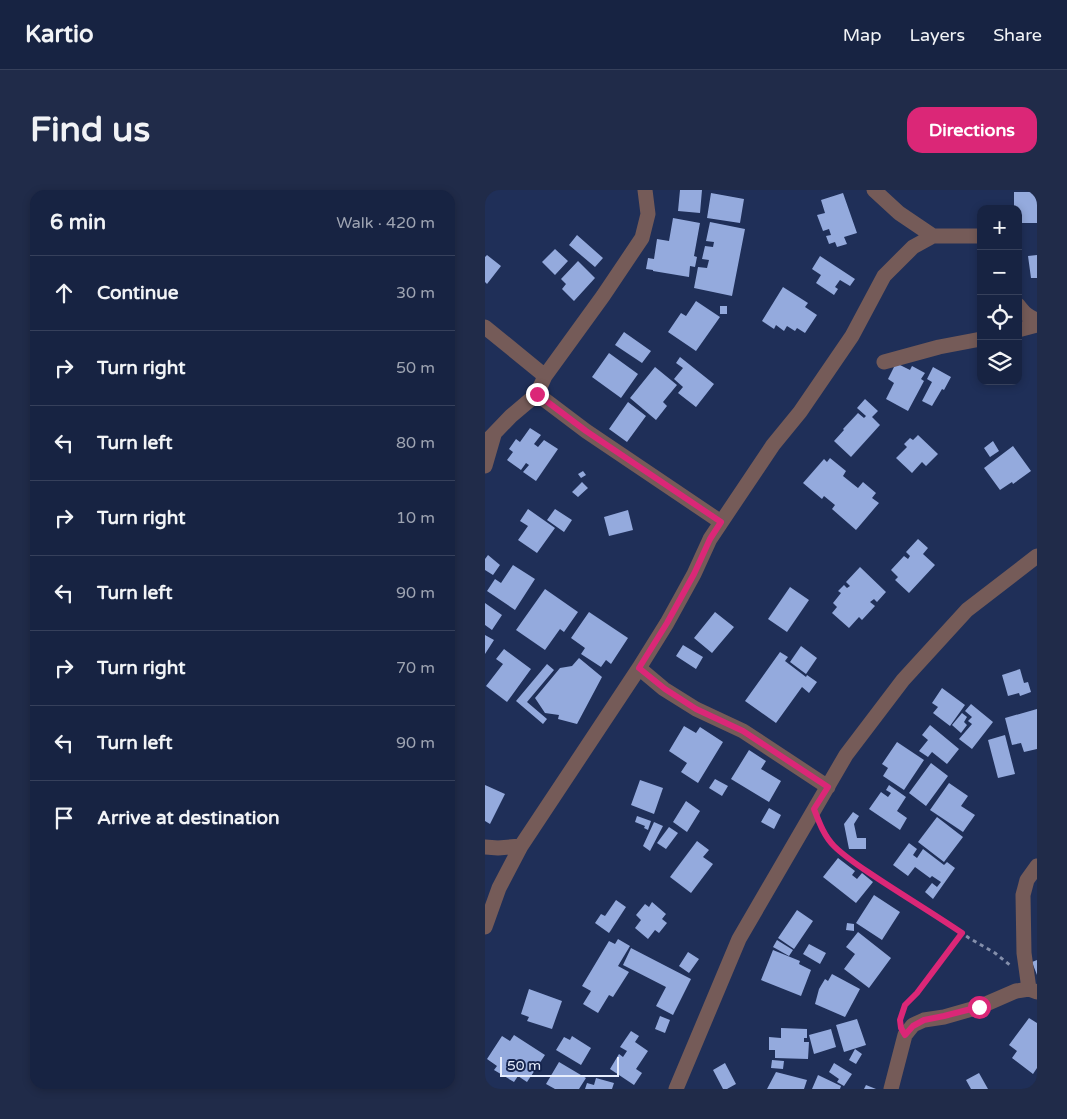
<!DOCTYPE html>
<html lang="en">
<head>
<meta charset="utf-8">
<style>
  body { margin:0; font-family:"Varela Round",sans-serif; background:#202b49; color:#f1f3f6 }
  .controls { position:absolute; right:15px; top:15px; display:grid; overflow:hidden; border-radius:10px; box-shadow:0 2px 8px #0003 }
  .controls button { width:45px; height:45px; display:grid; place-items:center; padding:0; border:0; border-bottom:1px solid #36405b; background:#172342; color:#f1f3f6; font:25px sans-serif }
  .scale { position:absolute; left:15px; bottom:12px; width:119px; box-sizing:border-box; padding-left:5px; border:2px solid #e6edfd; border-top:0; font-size:14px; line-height:18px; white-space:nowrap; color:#e6edfd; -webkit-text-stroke:4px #15244d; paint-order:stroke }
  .stop { position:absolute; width:15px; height:15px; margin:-11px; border:4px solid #db2777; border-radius:50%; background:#fff }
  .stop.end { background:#db2777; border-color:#fff; box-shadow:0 1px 5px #0008 }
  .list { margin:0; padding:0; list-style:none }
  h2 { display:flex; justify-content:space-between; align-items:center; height:65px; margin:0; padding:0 20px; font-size:21px }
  h2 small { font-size:16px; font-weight:400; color:#9ea4b2 }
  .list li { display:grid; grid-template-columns:32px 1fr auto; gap:15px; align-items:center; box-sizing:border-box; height:75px; padding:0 20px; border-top:1px solid #36405b }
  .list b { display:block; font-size:19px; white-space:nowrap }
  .list em { font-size:16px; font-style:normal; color:#9ea4b2 }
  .icon { flex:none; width:28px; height:28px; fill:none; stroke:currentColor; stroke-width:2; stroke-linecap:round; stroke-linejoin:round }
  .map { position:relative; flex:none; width:552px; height:899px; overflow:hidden; border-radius:15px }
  header { display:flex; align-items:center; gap:30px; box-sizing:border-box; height:70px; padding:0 25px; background:#172342; border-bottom:1px solid #36405b }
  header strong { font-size:24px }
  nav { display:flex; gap:28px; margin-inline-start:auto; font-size:18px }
  .intro { display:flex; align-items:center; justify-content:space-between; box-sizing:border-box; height:120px; padding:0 30px }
  h1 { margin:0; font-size:35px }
  .button { padding:12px 22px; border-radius:15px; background:#db2777; color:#fff; font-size:18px; font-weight:700 }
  main { display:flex; gap:30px; padding:0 30px }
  aside { flex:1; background:#172342; border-radius:15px; box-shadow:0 2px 8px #0003 }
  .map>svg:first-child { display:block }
  .building { fill:#94aadd }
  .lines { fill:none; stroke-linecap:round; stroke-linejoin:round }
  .path { stroke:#848fab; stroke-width:3; stroke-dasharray:4 4; stroke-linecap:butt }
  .minor { stroke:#755b58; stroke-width:15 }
  .route { stroke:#db2777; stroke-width:6 }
</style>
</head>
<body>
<header>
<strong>Kartio</strong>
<nav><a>Map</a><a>Layers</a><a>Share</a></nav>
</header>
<div class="intro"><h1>Find us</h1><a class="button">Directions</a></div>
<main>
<aside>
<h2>6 min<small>Walk · 420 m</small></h2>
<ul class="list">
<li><svg class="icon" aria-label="ahead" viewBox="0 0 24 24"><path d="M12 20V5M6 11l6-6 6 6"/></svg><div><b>Continue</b></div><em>30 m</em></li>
<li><svg class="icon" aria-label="right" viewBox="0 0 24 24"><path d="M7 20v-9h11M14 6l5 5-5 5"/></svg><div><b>Turn right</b></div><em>50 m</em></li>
<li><svg class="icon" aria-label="left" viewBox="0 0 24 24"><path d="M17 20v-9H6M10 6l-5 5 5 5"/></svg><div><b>Turn left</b></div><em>80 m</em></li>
<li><svg class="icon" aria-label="right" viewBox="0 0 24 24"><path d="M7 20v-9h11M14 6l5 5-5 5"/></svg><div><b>Turn right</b></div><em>10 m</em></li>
<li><svg class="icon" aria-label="left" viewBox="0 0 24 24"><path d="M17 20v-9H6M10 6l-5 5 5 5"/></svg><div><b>Turn left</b></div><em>90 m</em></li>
<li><svg class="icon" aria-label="right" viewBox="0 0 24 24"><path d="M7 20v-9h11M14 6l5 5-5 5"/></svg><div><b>Turn right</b></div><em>70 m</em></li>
<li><svg class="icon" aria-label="left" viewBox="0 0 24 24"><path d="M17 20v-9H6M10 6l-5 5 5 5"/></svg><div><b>Turn left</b></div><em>90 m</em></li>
<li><svg class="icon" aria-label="arrive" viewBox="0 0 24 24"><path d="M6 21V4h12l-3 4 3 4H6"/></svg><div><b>Arrive at destination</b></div></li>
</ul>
</aside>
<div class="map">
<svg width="552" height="899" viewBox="0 0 552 899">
  <rect width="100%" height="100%" fill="#1f2f58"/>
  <path class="building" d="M195,0H217L215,23L193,21Z
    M545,0H552V33H533V19H529V2H545Z
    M226,3L259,9L255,33L222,28Z
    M358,3L372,43L359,47L362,54L352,57L350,52L344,54L341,46L346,45L344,39L338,41L332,25L340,23L336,10Z
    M188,28L215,33L209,66L212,67L210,77L205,76L204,87L168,81V80L161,79L163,68L169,69L172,49L184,51Z
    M225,32L260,39L247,106L209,98L213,77L222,78L224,70L217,69L220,56L228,57L229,52L221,51Z
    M92,45L118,68L110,77L84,55Z
    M70,59L83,71L70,85L57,72Z
    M2,65L16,76L2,94L0,92V67Z
    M552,65V88H546L543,66Z
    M335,66L370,89L365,96L355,90L350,97L353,99L349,105L331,93L336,85L327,79Z
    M93,71L110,88L89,111L77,99L81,94L76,89Z
    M298,97L323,113L320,117L332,125L320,143L312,138L310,141L302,136L299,141L291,135L289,139L277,131Z
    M211,111L235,127L211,161L183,142L196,123L201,126Z
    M235,116H242V124H235Z
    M139,142L166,161L157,173L130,155Z
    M124,163L153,184L136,208L107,187Z
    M195,167L229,194L211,217L193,203L198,197L189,189L198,178L191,173Z
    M411,173L425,180L427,176L440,183L436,189L439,191L423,221L401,209L409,193L403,189Z
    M170,177L192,195L178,212L182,216L171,230L145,208Z
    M448,177L466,187L459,200L457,199L447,216L437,211L447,192L442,189Z
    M380,209L393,221L387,227L395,235L366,267L349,251L359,240L358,239L373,223L379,228L381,226L372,218Z
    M143,212L161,226L142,252L124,239Z
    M45,238L56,245L49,254L53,257L59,250L73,259L51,291L38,282L44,275L41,273L36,280L22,270L28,262L24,259L31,249L35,252Z
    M433,245L453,264L441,276L437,272L427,283L411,268L422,257L419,254L425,248L428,250Z
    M508,251L514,261L505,267L499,258Z
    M528,256L546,281L528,294L527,292L515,300L499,278Z
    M345,268L361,281L358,286L373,298L378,292L391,303L387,308L394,313L371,340L347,319L350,315L339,306L337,309L318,293L339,269L342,272Z
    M98,281L101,285L96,288L93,284Z
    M97,292L103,298L93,307L87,302Z
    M43,319L70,338L52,363L33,350L43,336L35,331Z
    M70,319L87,330L79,342L62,330Z
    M143,320L148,340L124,346L119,327Z
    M433,349L443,358L438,364L450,375L424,403L410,390L413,387L406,380L419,366L423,369L425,366L421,362Z
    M3,365L15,375L8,385L0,380V369Z
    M28,375L50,389L30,420L2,401L10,389L16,393Z
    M375,377L401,402L392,412L389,409L385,412L390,416L377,430L374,427L364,438L347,423L352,417L348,413L356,403L353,401L359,395L362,398L365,396L361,392Z
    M305,397L324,410L302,442L283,429Z
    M60,399L93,422L79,442L75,439L60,460L31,440Z
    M0,413L17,425L7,440L0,435Z
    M104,422L143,448L126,474L121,470L116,477L96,464L100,458L86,448Z
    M230,422L249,437L227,463L209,448Z
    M0,445L9,450L0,464Z
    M198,455L218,467L211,479L191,466Z
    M316,456L332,468L321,484L305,472Z
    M19,459L46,479L22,512L1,496L18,474L11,469Z
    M295,462L303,467L300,471L321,487L322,485L332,492L324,503L317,497L291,533L260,511Z
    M94,468L117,487L92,534L73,529L74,525L60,523L50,508L75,478L87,476Z
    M62,474L69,480L42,512L62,529L58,534L31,511Z
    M535,479L539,493L543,492L546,502L535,506L534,503L523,506L517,485Z
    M457,498L480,515L465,536L448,523L453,517L447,513Z
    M486,514L508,532L487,559L474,549L487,534L483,531L487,527L480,521Z
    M552,519V559L539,562L536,553L527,555L520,528Z
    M477,523L482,527L479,532L482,535L476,543L467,535Z
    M445,535L474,559L462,574L447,562L443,567L434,561L443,550L437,545Z
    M199,536L211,543L215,537L238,552L213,593L196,582L202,573L184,561Z
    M520,545L530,584L513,588L503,550Z
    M412,552L439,570L419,600L398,586L403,578L397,574Z
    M264,560L281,571L276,579L296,591L284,612L246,589Z
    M446,573L463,586L441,616L424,603Z
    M230,589L243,596L237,606L224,598Z
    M155,590L178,598L169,624L146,615Z
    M464,593L483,606L476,616L490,625L478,642L445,620Z
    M0,595L20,604L5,634L0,631Z
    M404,595L421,607L412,621L422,628L415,640L384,619L396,602L403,607L406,603L401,600Z
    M201,611L215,621L202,642L188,632Z
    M284,618L296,625L289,639L276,632Z
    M368,622L374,626L369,634L372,648H381V659H364L359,634Z
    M152,626L166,631L163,640L159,638L160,636L150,632Z
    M452,627L478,647L459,672L433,652Z
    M169,632L178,636L165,661L158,656Z
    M184,637L193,643L181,659L172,653Z
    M212,651L224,660L218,667L228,674L206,703L185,687Z
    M424,653L432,659L428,665L432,668L438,659L459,675L462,672L470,678L448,709L440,702L447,693L452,697L456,692L447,686L445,688L430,677L423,686L408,675Z
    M353,668L370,681L367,685L372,689L377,683L388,692L371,713L338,687Z
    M389,705L415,722L397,750L371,733Z
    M131,710L141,717L124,743L110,733L116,724L120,726Z
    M167,712L181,724L177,729L182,733L174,743L170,740L163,749L150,738L156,730L151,725L160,714L164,717Z
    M312,720L328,731L309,759L293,748Z
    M362,733L369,734V741L361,740Z
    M373,742L406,768L384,798L359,779L370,764L361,757Z
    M133,749L145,756L133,776L144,782L128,807L124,805L113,823L98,814L106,801L97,796L124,751L130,754Z
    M292,750L308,760L304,766L288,757Z
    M324,754L341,763L335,774L318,764Z
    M146,758L206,789L188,825L171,816L181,797L138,775Z
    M288,760L315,771L314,774L326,780L316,806L276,790Z
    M203,762L214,769L204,783L194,776Z
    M552,770V785L547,772Z
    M347,784L375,799L360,827L330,814L334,799L340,789L343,791Z
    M44,799L77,811L67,839L42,831L44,827L36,824Z
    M175,826L185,830L180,843L170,839Z
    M544,828L552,833V878L548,884L527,868L532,861L524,855Z
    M372,829L381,855L359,862L351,835Z
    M296,838L322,839V848H319V852H324L323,869L290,868V860H284V847L296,848Z
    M346,839L351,857L329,864L324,845Z
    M146,841L154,846L150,852L163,861L151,879L157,883L149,895L125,879L134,864L138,867L142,861L135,857Z
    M29,845L60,865L42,892L33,886L29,892L9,880L12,876L2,869L17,846L25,851Z
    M87,846L106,858L96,875L71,860L79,847L85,850Z
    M370,859L377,864L371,874L364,870Z
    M287,870L299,871L298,879L286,878Z
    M74,872L101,888L94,899H70L61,894Z
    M240,873L251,894L242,899H238L228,880Z
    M349,873L367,884L359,896L352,892L354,889L344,882Z
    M291,882L322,890L319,899H282Z
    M494,883L503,899H486L481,890Z
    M333,885L356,896L355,899H327Z
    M111,888L129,893L127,899H100L102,893L109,895Z
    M381,895L391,899H379Z"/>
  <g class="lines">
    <path class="path" d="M336,636L348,655L360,666L412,702L453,727L484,748L510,763L526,776
      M417,825L420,815L432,803L477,743"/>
    <path class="minor" d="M389,0L414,23L448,46
      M533,115C539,123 543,127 552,130
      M0,137L60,186
      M533,140L552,135
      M399,172L454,157L496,149
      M52,204L101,241L236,332
      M0,253L26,226L52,204L60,186L118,106L157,48L163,24L160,0
      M0,276L9,245
      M154,478L179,499L211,519L258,541L343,597
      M0,657L13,658L36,656
      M0,737L14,698L36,656L154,478L182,433L209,384L225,349L288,255L315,222L367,146L399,86L428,57L448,46H496
      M544,799L539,763L538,705L542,690L552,676
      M191,899L254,749L361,565L418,490L482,420L552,366
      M406,899L420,845L428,835L439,830L459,827L494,817L531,801L544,799L552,802"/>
  </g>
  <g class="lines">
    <path class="route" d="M52,204L101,241L236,332L225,349L209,384L182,433L154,478L180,499L211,519L258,541L343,597L329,619C334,632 339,646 349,656C359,666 371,674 383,682C414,703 446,722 477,743L432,803L420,815L415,830L416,838L420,845L428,836L439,830L459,826L494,817"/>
  </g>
</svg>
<div class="controls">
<button>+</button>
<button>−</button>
<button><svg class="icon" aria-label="locate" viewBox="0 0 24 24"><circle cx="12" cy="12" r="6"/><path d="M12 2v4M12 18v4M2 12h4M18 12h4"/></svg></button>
<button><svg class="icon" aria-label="layers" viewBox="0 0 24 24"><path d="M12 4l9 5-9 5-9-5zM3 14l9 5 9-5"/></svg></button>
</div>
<div class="scale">50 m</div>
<div class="stop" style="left:494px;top:817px"></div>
<div class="stop end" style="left:52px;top:204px"></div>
</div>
</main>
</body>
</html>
